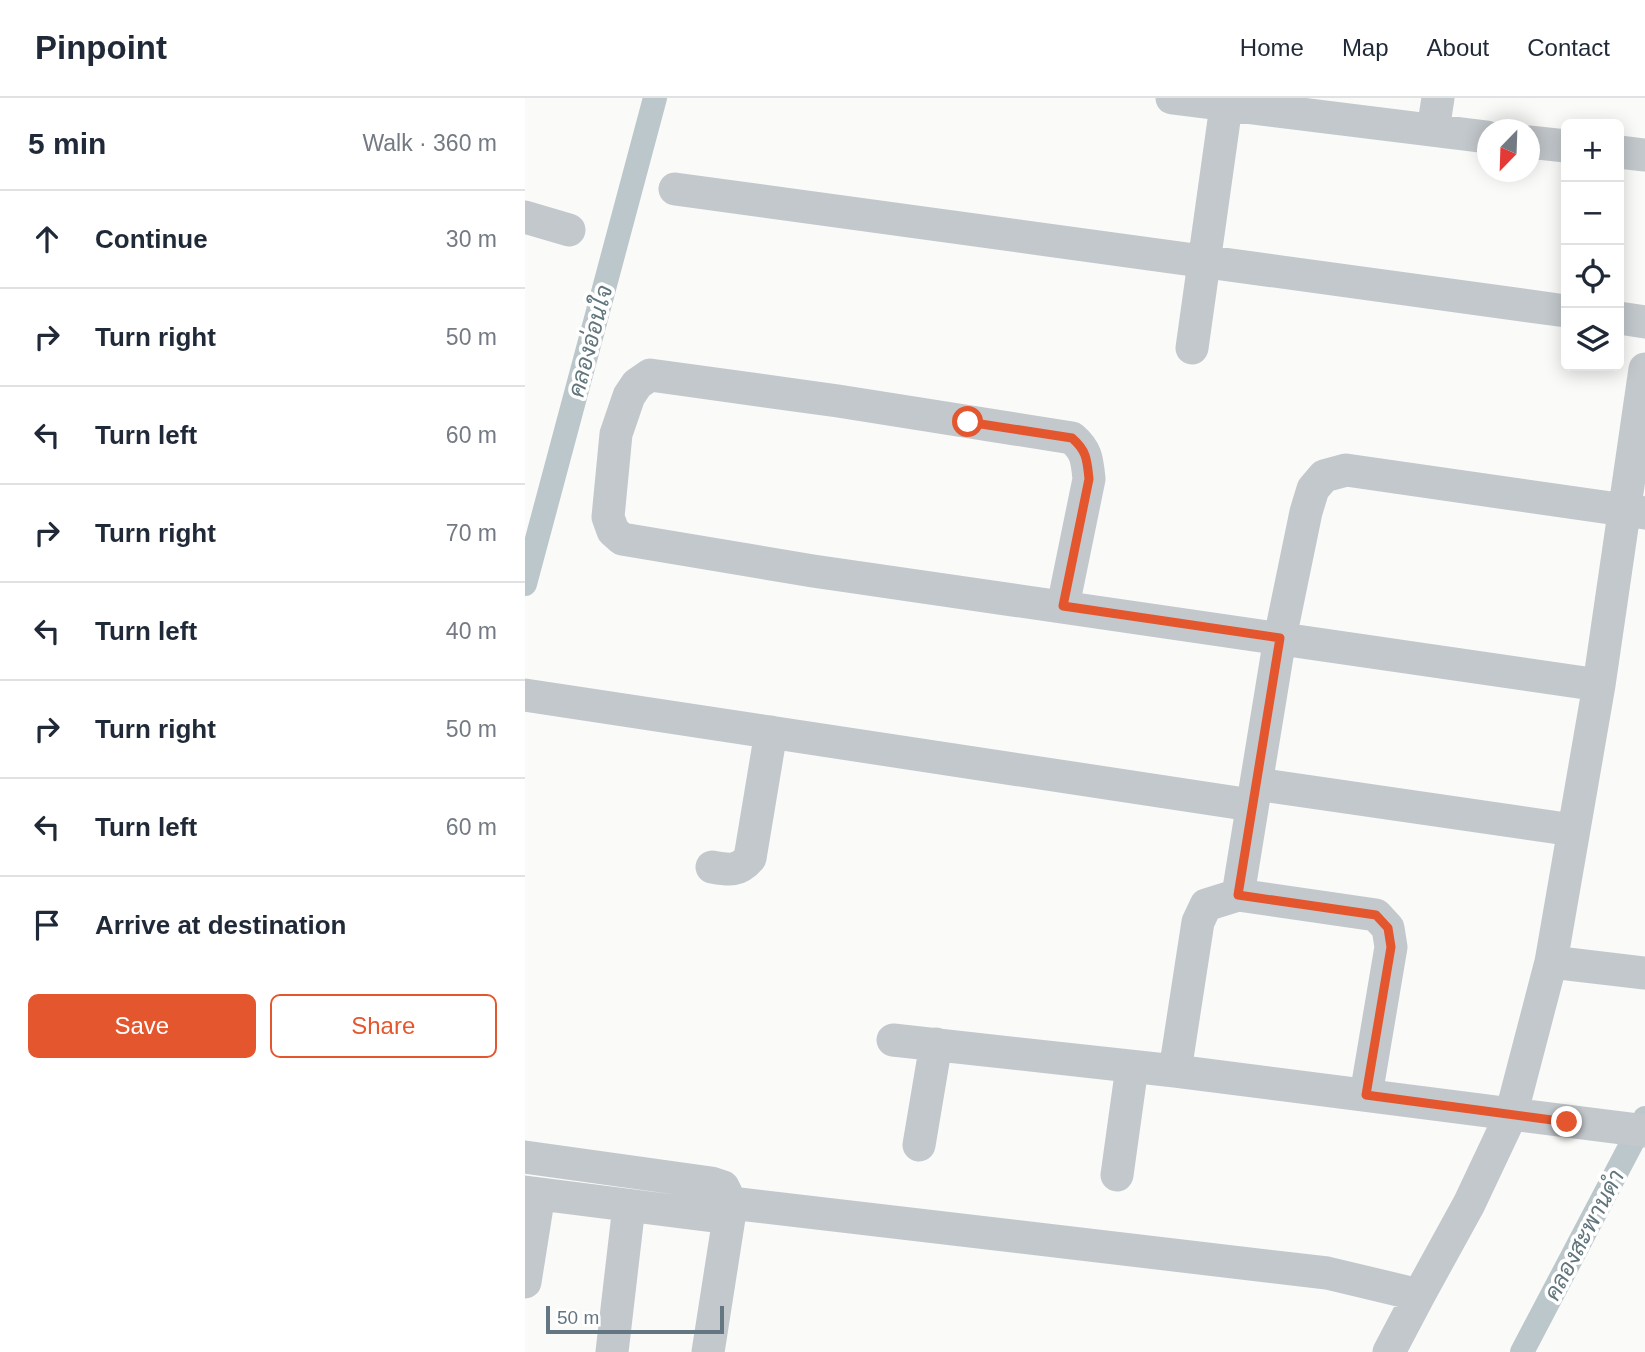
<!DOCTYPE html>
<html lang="en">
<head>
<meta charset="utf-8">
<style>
  body { margin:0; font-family:Arial,Sarabun,sans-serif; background:#f6f6f7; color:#1f2937 }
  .controls { position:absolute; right:21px; top:21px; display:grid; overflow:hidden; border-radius:10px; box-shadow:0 4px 18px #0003 }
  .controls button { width:63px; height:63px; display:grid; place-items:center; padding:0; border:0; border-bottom:2px solid #e0e1e3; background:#fff; color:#1f2937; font:35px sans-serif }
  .compass { position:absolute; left:952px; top:21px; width:63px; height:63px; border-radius:50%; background:#fff; box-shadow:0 4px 18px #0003; rotate:203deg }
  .scale { position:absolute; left:21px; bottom:18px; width:178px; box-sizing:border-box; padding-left:7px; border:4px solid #657683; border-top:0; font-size:19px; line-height:24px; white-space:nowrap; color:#657683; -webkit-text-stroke:5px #fff; paint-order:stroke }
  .stop { position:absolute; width:21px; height:21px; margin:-16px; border:5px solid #e4572e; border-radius:50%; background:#fff }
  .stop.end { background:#e4572e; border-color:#fff; box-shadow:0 2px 7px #0008 }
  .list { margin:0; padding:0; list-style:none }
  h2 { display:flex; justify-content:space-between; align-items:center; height:91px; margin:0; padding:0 28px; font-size:30px }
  h2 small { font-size:23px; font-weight:400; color:#747a83 }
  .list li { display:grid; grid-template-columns:46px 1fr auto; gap:21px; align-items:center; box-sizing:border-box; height:98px; padding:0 28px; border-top:2px solid #e0e1e3 }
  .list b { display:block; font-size:26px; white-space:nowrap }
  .list em { font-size:23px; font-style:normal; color:#747a83 }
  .actions { display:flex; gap:14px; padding:21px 28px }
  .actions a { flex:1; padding:16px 0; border:2px solid #e4572e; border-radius:10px; text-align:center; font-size:24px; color:#e4572e }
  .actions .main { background:#e4572e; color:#fff }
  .icon { flex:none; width:38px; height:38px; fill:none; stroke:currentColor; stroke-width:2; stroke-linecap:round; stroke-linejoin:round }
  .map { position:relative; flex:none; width:1120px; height:1254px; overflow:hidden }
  header { display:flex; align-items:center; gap:42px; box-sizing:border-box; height:98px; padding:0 35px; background:#fff; border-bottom:2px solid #e0e1e3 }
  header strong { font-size:33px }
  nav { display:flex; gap:38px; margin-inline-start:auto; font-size:24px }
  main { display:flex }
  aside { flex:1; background:#fff }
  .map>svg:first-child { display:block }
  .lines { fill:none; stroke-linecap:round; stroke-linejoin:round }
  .canal { stroke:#bbc7cb; stroke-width:24 }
  .minor { stroke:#c3c8cc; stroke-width:33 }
  .route { stroke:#e4572e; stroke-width:9 }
  .labels { text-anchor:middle; stroke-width:7; stroke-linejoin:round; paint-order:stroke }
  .water-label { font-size:23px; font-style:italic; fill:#60757c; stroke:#fff }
</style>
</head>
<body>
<header>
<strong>Pinpoint</strong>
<nav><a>Home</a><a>Map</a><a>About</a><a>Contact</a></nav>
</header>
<main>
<aside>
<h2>5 min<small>Walk · 360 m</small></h2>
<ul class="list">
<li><svg class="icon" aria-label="ahead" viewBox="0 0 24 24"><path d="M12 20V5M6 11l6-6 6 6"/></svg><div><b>Continue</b></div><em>30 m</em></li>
<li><svg class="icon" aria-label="right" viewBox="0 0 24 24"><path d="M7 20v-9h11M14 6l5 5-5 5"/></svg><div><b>Turn right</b></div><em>50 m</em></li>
<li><svg class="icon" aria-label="left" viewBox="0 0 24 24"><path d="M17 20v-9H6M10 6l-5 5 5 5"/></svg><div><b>Turn left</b></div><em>60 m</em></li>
<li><svg class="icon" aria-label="right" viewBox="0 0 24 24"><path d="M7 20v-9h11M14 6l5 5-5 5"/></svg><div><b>Turn right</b></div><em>70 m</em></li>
<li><svg class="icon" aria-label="left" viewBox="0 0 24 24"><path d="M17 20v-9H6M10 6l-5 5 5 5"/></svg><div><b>Turn left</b></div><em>40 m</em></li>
<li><svg class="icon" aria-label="right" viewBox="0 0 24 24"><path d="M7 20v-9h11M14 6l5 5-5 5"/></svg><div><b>Turn right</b></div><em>50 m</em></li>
<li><svg class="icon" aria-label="left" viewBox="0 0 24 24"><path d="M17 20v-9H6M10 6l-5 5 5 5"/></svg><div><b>Turn left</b></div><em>60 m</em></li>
<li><svg class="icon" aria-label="arrive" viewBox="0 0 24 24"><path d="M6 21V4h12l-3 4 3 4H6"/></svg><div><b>Arrive at destination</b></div></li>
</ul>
<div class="actions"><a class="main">Save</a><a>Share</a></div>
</aside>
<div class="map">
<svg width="1120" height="1254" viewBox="0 0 1120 1254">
  <rect width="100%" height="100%" fill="#fafaf8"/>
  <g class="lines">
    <path class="canal" d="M0,486L130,0
      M997,1254L1120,1020"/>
    <path class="minor" d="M647,0L962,39
      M908,32L913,0
      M1004,44L1041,48
      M1094,54L1120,57
      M150,91L1041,213
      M0,119L44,132
      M1094,220L1120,224
      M667,250L701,8
      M538,508L564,381C562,362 562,353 547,340L313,303L125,277L112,286L104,298L91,336L83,419L88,433L97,441L288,473L1074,587
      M0,597L726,707
      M1048,732L731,686L755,540L781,414L788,391L799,378L821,372L1120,415
      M187,769C204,772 213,774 225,760L246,634
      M713,797L731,686
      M1026,864L1120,875
      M368,942L650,973L1120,1033
      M650,973L673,824L681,807L713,797L851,817L863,830L866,849L841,997
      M394,1047L411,946
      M0,1059L186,1085L198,1089L206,1105L204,1120L0,1094
      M592,1077L607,969
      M206,1105L802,1175L894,1197L944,1106L986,1017L1026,864L1074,587L1120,271
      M0,1184L14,1096
      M87,1254L104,1108
      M183,1254L204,1120
      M864,1254L894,1197"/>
  </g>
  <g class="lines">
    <path class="route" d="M443,324L547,340C562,353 562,362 564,381L538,508L755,540L713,797L851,817L863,830L866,849L841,997L1042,1024"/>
  </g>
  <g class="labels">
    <g class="water-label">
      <text transform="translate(65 243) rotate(-75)" y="8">คลองอ่อนใจ</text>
      <text transform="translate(1059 1137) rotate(-62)" y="8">คลองสะพานดำ</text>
    </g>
  </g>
</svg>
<div class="controls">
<button>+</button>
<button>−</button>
<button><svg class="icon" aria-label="locate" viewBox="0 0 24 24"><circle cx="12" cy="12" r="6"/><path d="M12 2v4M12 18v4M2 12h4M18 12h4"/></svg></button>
<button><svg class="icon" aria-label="layers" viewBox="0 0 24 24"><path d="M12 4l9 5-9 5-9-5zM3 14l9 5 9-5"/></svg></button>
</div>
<svg class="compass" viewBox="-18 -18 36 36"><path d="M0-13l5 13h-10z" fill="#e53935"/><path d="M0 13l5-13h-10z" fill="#747a83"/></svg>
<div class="scale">50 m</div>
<div class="stop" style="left:443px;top:324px"></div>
<div class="stop end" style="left:1042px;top:1024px"></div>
</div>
</main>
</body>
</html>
